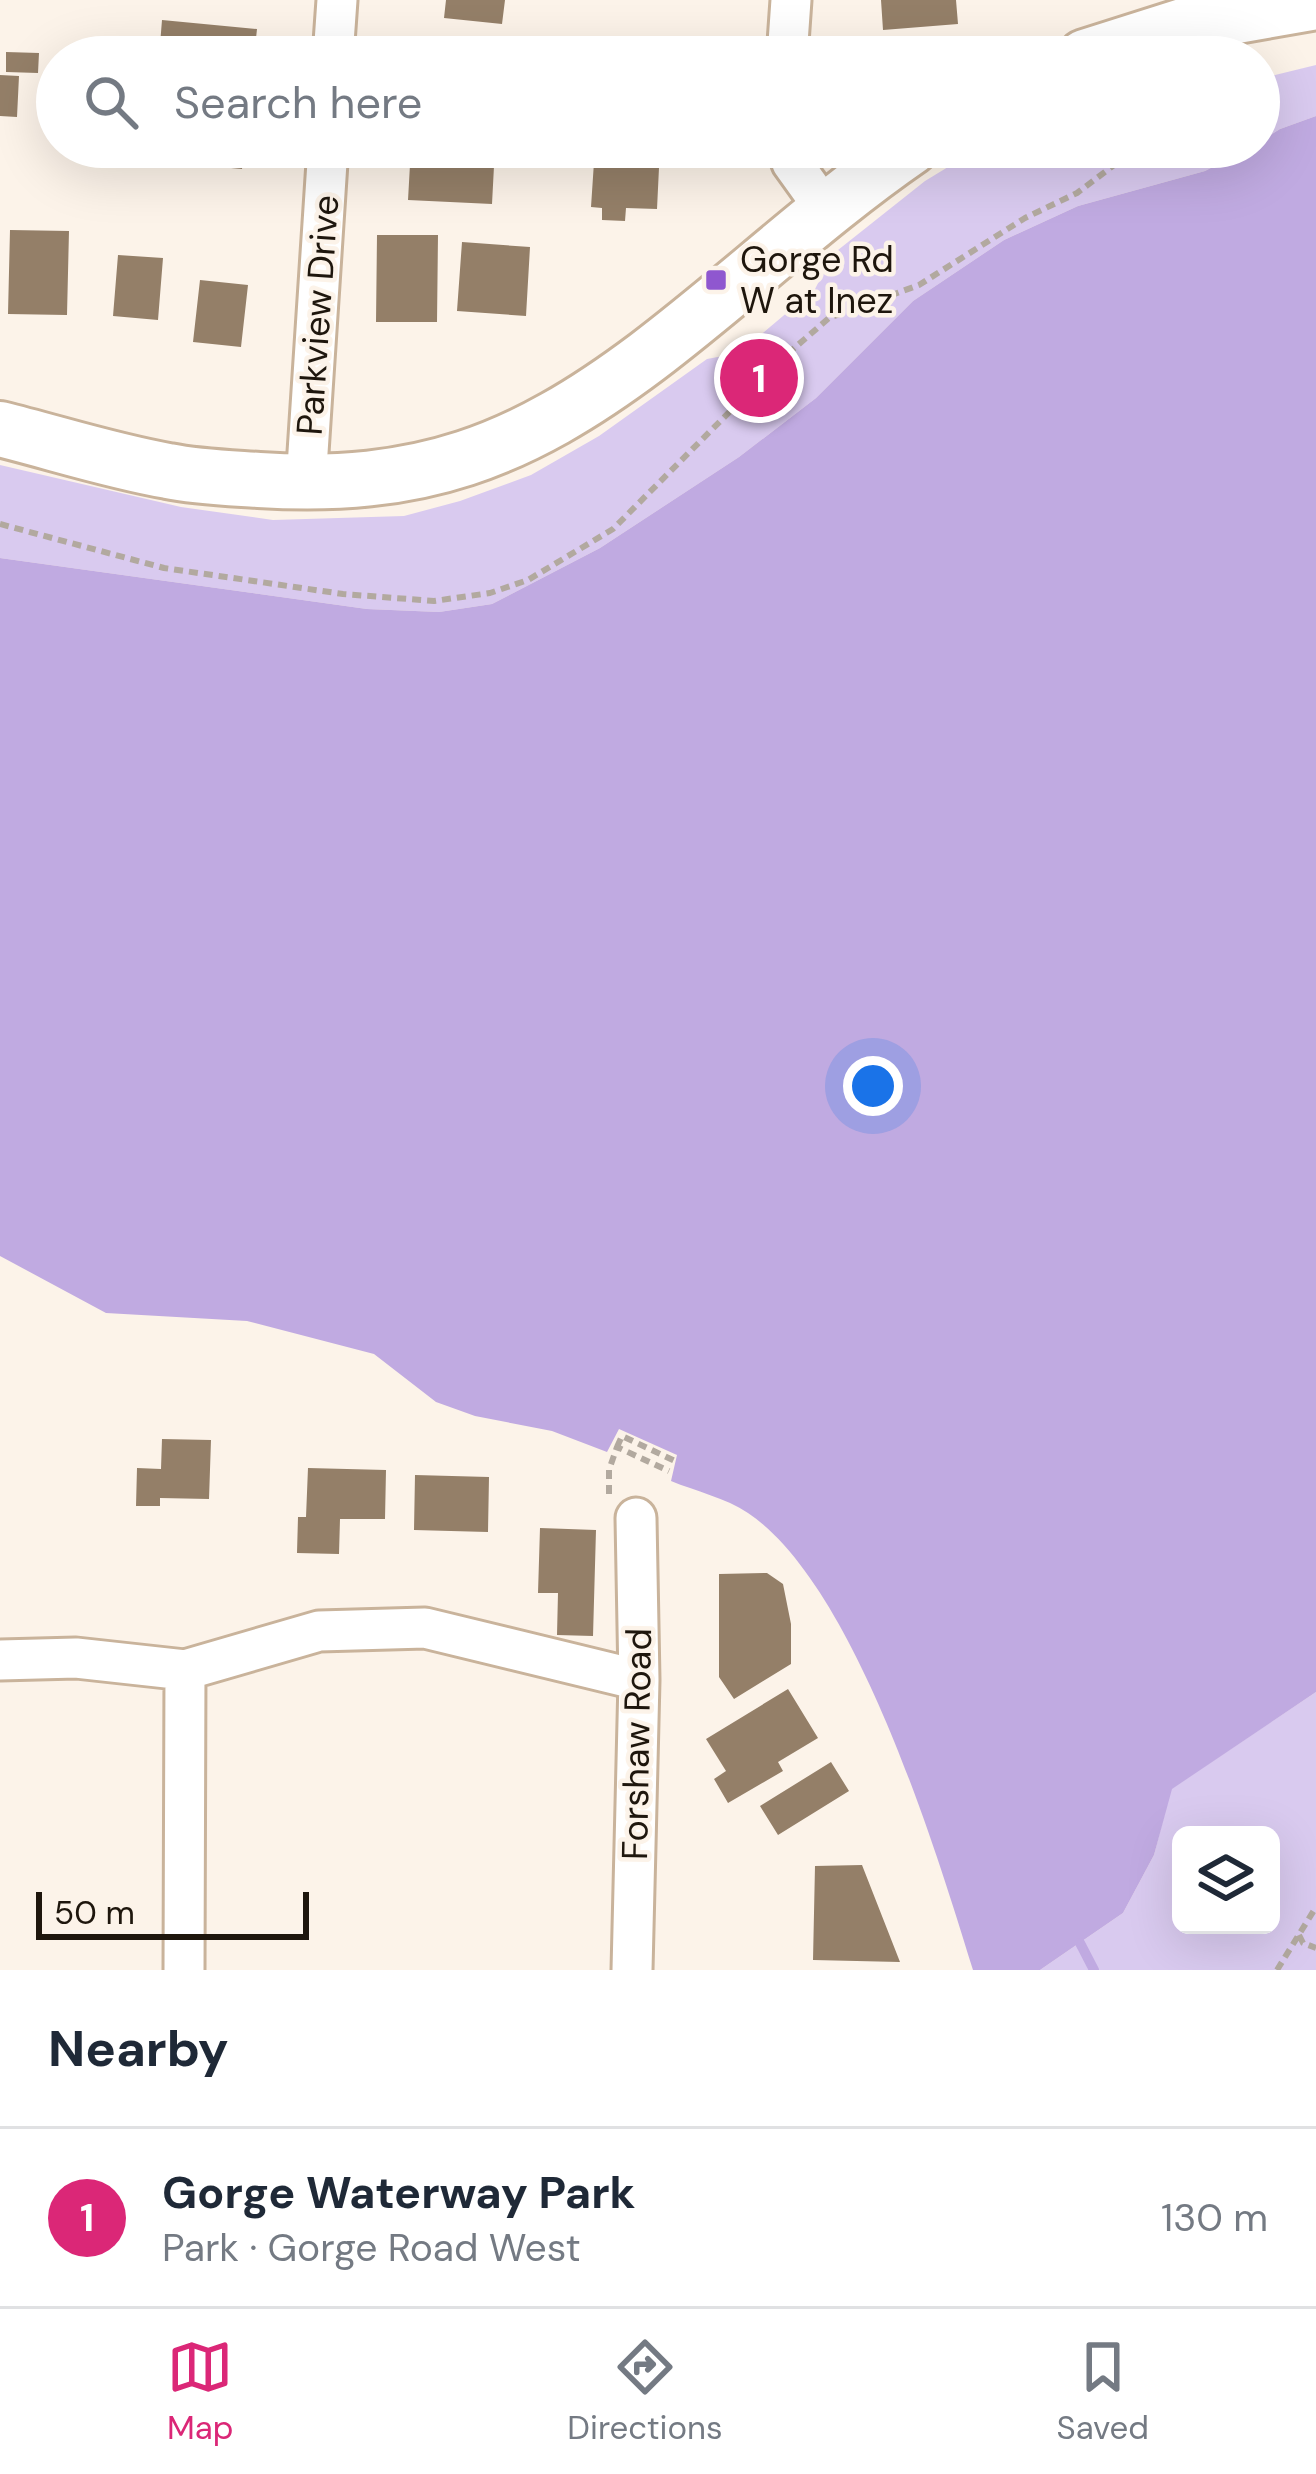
<!DOCTYPE html>
<html lang="en">
<head>
<meta charset="utf-8">
<style>
  body { margin:0; font-family:"DM Sans",sans-serif; background:#f6f6f7; color:#1f2937 }
  .controls { position:absolute; right:36px; bottom:36px; display:grid; overflow:hidden; border-radius:18px; box-shadow:0 12px 48px #0002 }
  .controls button { width:108px; height:108px; display:grid; place-items:center; padding:0; border:0; border-bottom:3px solid #e0e1e3; background:#fff; color:#1f2937; font:60px sans-serif }
  .scale { position:absolute; left:36px; bottom:30px; width:273px; box-sizing:border-box; padding-left:12px; border:6px solid #1e160d; border-top:0; font-size:33px; line-height:42px; white-space:nowrap; color:#1e160d; -webkit-text-stroke:9px #fcf3e9; paint-order:stroke }
  .you { position:absolute; left:873px; top:1086px; width:42px; height:42px; margin:-30px; border:9px solid #fff; border-radius:50%; background:#1a73e8; box-shadow:0 0 0 18px #1a73e833 }
  .badge { display:grid; place-items:center; width:78px; height:78px; border-radius:50%; background:#db2777; color:#fff; font-size:39px; font-weight:700 }
  .pin { position:absolute; translate:-50% -50%; border:6px solid #fff; box-shadow:0 3px 12px #0006 }
  .list { margin:0; padding:0; list-style:none }
  h2 { display:flex; justify-content:space-between; align-items:center; height:156px; margin:0; padding:0 48px; font-size:51px }
  h2 small { font-size:39px; font-weight:400; color:#747a83 }
  .list li { display:grid; grid-template-columns:78px 1fr auto; gap:36px; align-items:center; box-sizing:border-box; height:180px; padding:0 48px; border-top:3px solid #e0e1e3 }
  .list b { display:block; font-size:45px; white-space:nowrap }
  .list p { margin:0; font-size:39px; white-space:nowrap; color:#747a83 }
  .list em { font-size:39px; font-style:normal; color:#747a83 }
  .icon { flex:none; width:66px; height:66px; fill:none; stroke:currentColor; stroke-width:2; stroke-linecap:round; stroke-linejoin:round }
  .map { position:relative; flex:none; width:1316px; height:1970px; overflow:hidden }
  .search { position:absolute; background:#fff; box-shadow:0 12px 48px #0002; left:36px; right:36px; top:36px; height:132px; display:flex; align-items:center; gap:30px; box-sizing:border-box; padding:0 42px; border-radius:66px; color:#747a83; font-size:45px }
  .sheet { height:336px; background:#fff }
  nav { display:flex; justify-content:space-around; align-items:center; box-sizing:border-box; height:168px; border-top:3px solid #e0e1e3; background:#fff; font-size:33px; color:#747a83 }
  nav a { display:grid; justify-items:center; gap:6px }
  nav .on { color:#db2777 }
  .map>svg:first-child { display:block }
  .green { fill:#d9caef; fill-rule:evenodd }
  .water { fill:#c0aae1 }
  .lines { fill:none; stroke-linecap:round; stroke-linejoin:round }
  .stream { stroke:#c0aae1; stroke-width:10 }
  .building { fill:#947f68 }
  .street-casing { stroke:#c9b39b; stroke-width:45 }
  .secondary-casing { stroke:#c9b39b; stroke-width:60 }
  .path { stroke:#b2a99f; stroke-width:6; stroke-dasharray:9 6; stroke-linecap:butt }
  .street { stroke:#fff; stroke-width:39 }
  .secondary { stroke:#fff; stroke-width:54 }
  .poi-dot { fill:#8f57cf; stroke:#fcf3e9; stroke-width:4.5 }
  .labels { text-anchor:middle; stroke-width:9; stroke-linejoin:round; paint-order:stroke }
  .poi-label { font-size:36px; fill:#1e160d; stroke:#fcf3e9; text-anchor:start }
  .street-label { font-size:36px; fill:#1e160d; stroke:#fcf3e9 }
</style>
</head>
<body>
<div class="map">
<svg width="1316" height="1970" viewBox="0 0 1316 1970">
  <rect width="100%" height="100%" fill="#fcf3e9"/>
  <path class="green" d="M1316,65V116L1280,129L1259,142V79Z
    M981,147H1251L1205,171L1078,206L1004,240L913,301L816,398L739,457L600,548L492,604L439,612L367,609L0,558V465L181,507L273,520L404,516L460,501L531,475L599,436L707,359L739,353L815,289L833,254L925,181Z
    M1316,1692V1970H1040L1123,1913L1154,1855L1171,1789ZM1181,1835H1271V1925H1181Z"/>
  <path class="water" d="M1316,116V1692L1172,1789L1154,1855L1123,1913L1040,1970H973C935,1847 855,1585 748,1513C726,1498 695,1491 671,1481L677,1455L619,1429L607,1452L552,1431L475,1416L436,1402L374,1354L247,1321L106,1313L0,1256V558L367,609L439,612L492,604L600,548L739,457L816,398L913,301L1004,240L1078,206L1205,171L1251,147H1259V142L1280,129Z"/>
  <g class="lines">
    <path class="stream" d="M1080,1943L1094,1970"/>
  </g>
  <path class="building" d="M446,0H505L502,24L444,18Z
    M881,0H956L958,24L883,30Z
    M162,20L257,29L254,57H159Z
    M418,44L478,49V57H417Z
    M6,52L39,53L38,73L6,72Z
    M0,75L19,76L17,117L0,116Z
    M167,147H244L242,169L165,162Z
    M411,147H495L492,204L408,200Z
    M595,147H660L657,209L626,208L625,221L602,220V208L591,207Z
    M10,230L69,231L67,315L8,314Z
    M377,235H438L437,322H376Z
    M462,242L530,247L526,316L457,311Z
    M118,255L163,258L158,320L113,316Z
    M200,280L248,285L241,347L193,342Z
    M162,1439L211,1440L209,1499L160,1498V1506H136L137,1468L161,1469Z
    M308,1468L386,1470L385,1519H340L339,1554L297,1553L298,1517H306Z
    M415,1475L489,1477L488,1532L414,1530Z
    M540,1528L596,1530L593,1636L557,1635L558,1593H538Z
    M767,1573L783,1584L791,1624V1664L734,1699L719,1677V1574Z
    M788,1689L818,1738L778,1762L783,1771L728,1803L714,1779L726,1771L706,1739Z
    M831,1762L849,1791L778,1835L760,1806Z
    M862,1865L900,1962L813,1960L815,1866Z"/>
  <g class="lines">
    <defs>
      <path id="street" d="M333,57L337,0
        M787,57L791,0
        M786,147L792,163L825,209
        M306,483L328,147
        M0,1660L76,1658L185,1670L319,1631L425,1628L639,1680
        M184,1970L185,1670
        M632,1970L639,1680L636,1518"/>
      <path id="secondary" d="M1085,57L1186,25L1316,2
        M0,429C56,443 111,461 168,471C197,477 229,478 259,480C419,490 519,453 647,357C737,289 818,211 911,147"/>
    </defs>
    <use href="#street" class="street-casing"/>
    <use href="#secondary" class="secondary-casing"/>
    <path class="path" d="M0,524L164,568L343,594L434,601L490,593L528,580L613,529L784,357L829,318L919,285L1025,218L1077,193L1138,147
      M617,1447L622,1436L675,1461
      M609,1494V1470L617,1447L669,1471
      M1299,1935L1303,1943L1316,1948
      M1277,1970L1316,1907"/>
    <use href="#street" class="street"/>
    <use href="#secondary" class="secondary"/>
  </g>
  <rect class="poi-dot" x="704" y="268" width="24" height="24" rx="6"/>
  <g class="labels">
    <g class="poi-label">
      <text x="740" y="272">Gorge Rd<tspan x="740" dy="41">W at Inez</tspan></text>
    </g>
    <g class="street-label">
      <text transform="translate(317 315) rotate(-86)" y="13">Parkview Drive</text>
      <text transform="translate(636 1744) rotate(-89)" y="13">Forshaw Road</text>
    </g>
  </g>
</svg>
<div class="controls">
<button><svg class="icon" aria-label="layers" viewBox="0 0 24 24"><path d="M12 4l9 5-9 5-9-5zM3 14l9 5 9-5"/></svg></button>
</div>
<div class="scale">50 m</div>
<div class="you"></div>
<div class="pin badge" style="left:759px;top:378px">1</div>
<div class="search"><svg class="icon" aria-label="search" viewBox="0 0 24 24"><circle cx="10" cy="10" r="6"/><path d="M15 15l6 6"/></svg>Search here</div>
</div>
<section class="sheet">
<h2>Nearby<small></small></h2>
<ul class="list">
<li><span class="badge">1</span><div><b>Gorge Waterway Park</b><p>Park · Gorge Road West</p></div><em>130 m</em></li>
</ul>
</section>
<nav>
<a class="on"><svg class="icon" aria-label="map" viewBox="0 0 24 24"><path d="M3 6l6-2 6 2 6-2v14l-6 2-6-2-6 2zM9 4v14M15 6v14"/></svg>Map</a>
<a><svg class="icon" aria-label="directions" viewBox="0 0 24 24"><path d="M12 3l9 9-9 9-9-9zM9 14v-3h6M13 9l2 2-2 2"/></svg>Directions</a>
<a><svg class="icon" aria-label="saved" viewBox="0 0 24 24"><path d="M7 4h10v16l-5-4-5 4z"/></svg>Saved</a>
</nav>
</body>
</html>
